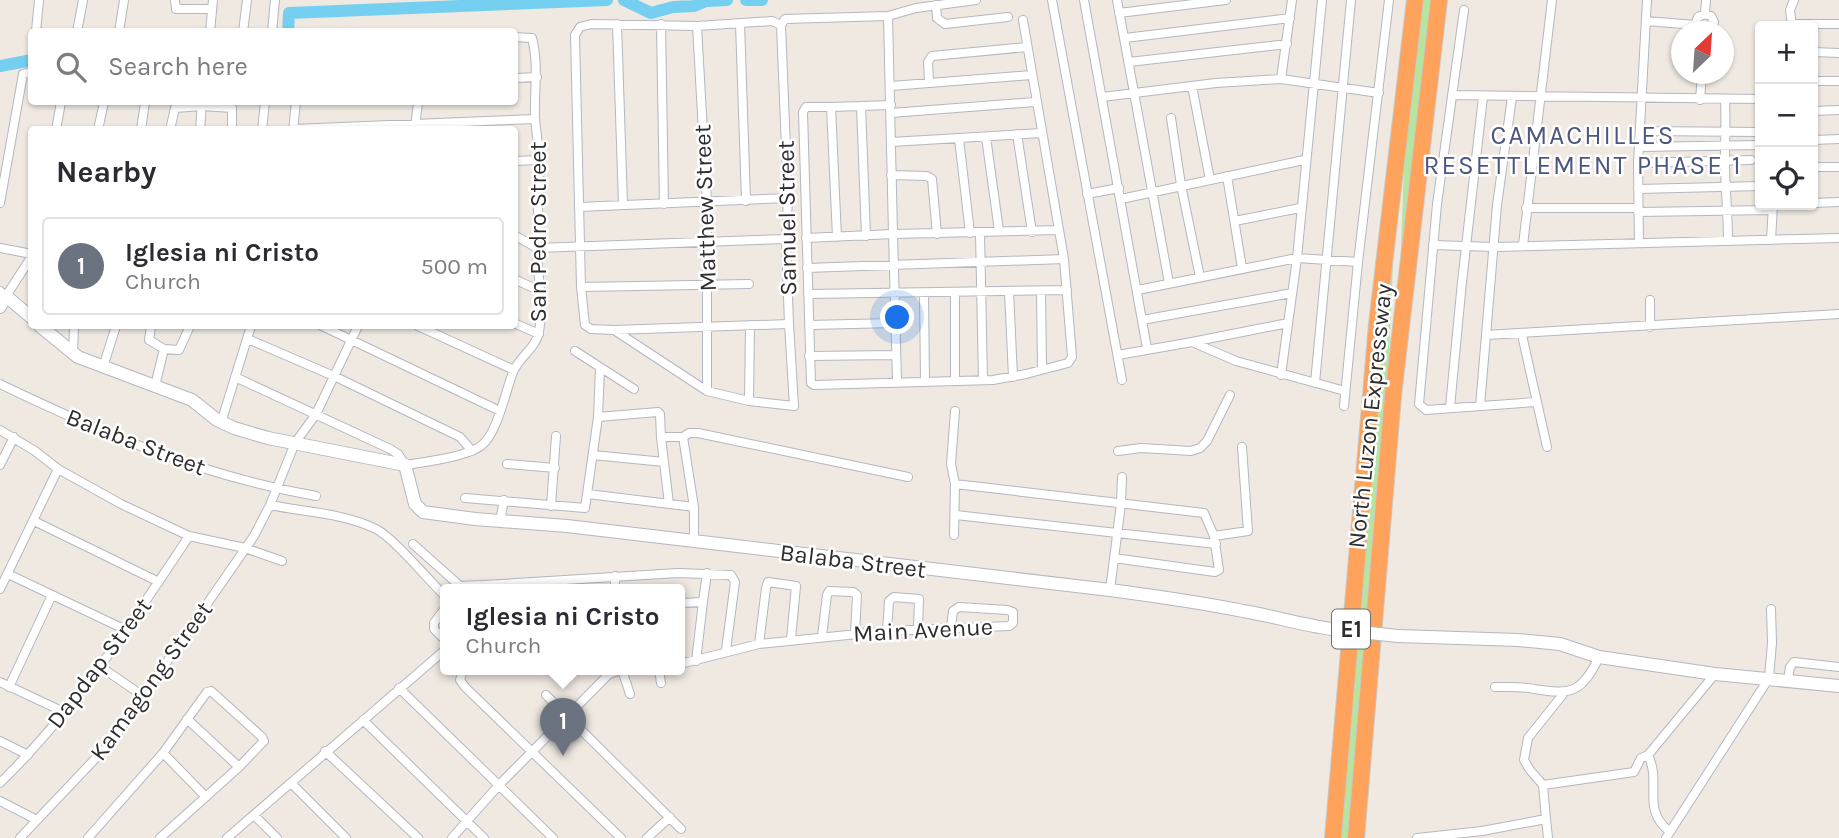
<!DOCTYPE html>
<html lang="en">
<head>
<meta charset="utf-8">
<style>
  body { margin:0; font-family:Karla,sans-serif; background:#f7f7f7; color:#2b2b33 }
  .controls { position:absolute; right:21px; top:21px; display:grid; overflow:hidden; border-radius:7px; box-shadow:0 2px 5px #0004 }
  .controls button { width:63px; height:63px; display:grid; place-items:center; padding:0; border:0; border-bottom:2px solid #e1e1e2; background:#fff; color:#2b2b33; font:35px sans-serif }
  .compass { position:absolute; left:1671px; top:21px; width:63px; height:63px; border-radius:50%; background:#fff; box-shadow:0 2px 5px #0004; rotate:25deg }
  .you { position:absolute; left:898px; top:318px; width:24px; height:24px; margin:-18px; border:5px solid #fff; border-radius:50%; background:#1a73e8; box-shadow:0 0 0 10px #1a73e833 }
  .badge { display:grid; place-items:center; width:46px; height:46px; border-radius:50%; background:#d93025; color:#fff; font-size:23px; font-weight:700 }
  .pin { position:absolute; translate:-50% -58px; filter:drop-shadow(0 2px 4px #0008) }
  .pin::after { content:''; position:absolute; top:37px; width:24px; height:21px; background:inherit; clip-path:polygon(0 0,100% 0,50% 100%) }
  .popup { position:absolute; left:440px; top:584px; width:245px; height:91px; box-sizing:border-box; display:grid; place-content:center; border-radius:7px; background:#fff; filter:drop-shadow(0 2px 5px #0005); font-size:23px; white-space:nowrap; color:#7c7c81 }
  .popup b { font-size:26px; color:#2b2b33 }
  .popup::after { content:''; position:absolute; left:50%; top:100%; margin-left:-14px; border:14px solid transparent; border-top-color:#fff }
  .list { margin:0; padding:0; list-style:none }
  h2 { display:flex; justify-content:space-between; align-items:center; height:91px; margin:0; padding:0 28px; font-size:30px }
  h2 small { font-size:23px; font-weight:400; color:#7c7c81 }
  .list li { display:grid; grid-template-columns:46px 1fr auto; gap:21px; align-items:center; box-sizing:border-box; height:98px; margin:0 14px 14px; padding:0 14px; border:2px solid #e1e1e2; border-radius:7px }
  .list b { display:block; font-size:26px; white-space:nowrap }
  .list p { margin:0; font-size:23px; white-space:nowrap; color:#7c7c81 }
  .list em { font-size:23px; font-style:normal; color:#7c7c81 }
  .icon { flex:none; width:38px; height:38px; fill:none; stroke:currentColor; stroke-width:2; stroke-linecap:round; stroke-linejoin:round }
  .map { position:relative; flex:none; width:1839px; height:838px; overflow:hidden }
  .search { position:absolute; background:#fff; box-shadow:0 2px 5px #0004; left:28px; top:28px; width:490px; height:77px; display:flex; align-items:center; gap:18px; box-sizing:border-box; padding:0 24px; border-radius:7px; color:#7c7c81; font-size:26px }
  .panel { position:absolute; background:#fff; box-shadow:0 2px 5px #0004; left:28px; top:126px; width:490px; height:203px; border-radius:7px }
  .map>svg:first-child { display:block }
  .green { fill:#b6e59e }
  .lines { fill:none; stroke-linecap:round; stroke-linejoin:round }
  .river { stroke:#75cff0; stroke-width:12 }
  .street-casing { stroke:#b4b7c1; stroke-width:10 }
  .secondary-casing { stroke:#b4b7c1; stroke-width:14 }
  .highway-casing { stroke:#c9c9c9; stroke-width:18 }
  .street { stroke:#fff; stroke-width:8 }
  .secondary { stroke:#fff; stroke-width:12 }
  .highway { stroke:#ffa35c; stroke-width:16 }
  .secondary-bridge-casing { stroke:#b4b7c1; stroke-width:14; stroke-linecap:butt }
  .secondary-bridge { stroke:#fff; stroke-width:12 }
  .labels { text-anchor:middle; stroke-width:5; stroke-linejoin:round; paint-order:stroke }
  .shield { fill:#fff; stroke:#6d6d6d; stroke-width:2 }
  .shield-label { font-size:23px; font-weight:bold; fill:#2e2e2e }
  .street-label { font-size:24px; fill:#2e2e2e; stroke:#fff }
  .neighbourhood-label { font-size:26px; letter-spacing:2px; fill:#4d5680; stroke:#fff }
</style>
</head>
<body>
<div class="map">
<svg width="1839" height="838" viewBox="0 0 1839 838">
  <rect width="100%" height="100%" fill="#efe9e1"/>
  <path class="green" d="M1422,0H1434L1400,274L1404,163Z
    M1388,262H1393C1389,386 1378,510 1367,633L1352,632Z
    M1352,639L1366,640L1351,838H1336Z"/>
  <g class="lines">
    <path class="river" d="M624,0L651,13L673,7L694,6L706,1L727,0
      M746,0H762
      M288,32L289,13L607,0
      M0,66L32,60"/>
    <defs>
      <path id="street" d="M39,0L36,31L40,32
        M175,0L176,9H212
        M1052,0L1122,380
        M1084,0L1147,348
        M1117,0L1169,283
        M936,5L937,18L945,24L1008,17
        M1464,10L1437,204L1419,404L1426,410L1535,402
        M1119,13L1226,0
        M1705,14L1706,0
        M1646,21L1696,25
        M740,23L746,201
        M617,24L623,204
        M661,24L664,204
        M1792,24H1839
        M781,25L785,19L888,16
        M697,26L707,203V391
        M1792,26L1790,10L1794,0
        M77,32L83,0
        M119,32L124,0
        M210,32L213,0
        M243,32L247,0
        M272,32L275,0
        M1702,32C1696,28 1695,23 1698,17L1705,14L1711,16L1714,22L1713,27L1708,32
        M1125,38L1290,18
        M1813,52L1839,53
        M1129,62L1287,44
        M514,78L537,77
        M1281,79L1292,0
        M1813,81H1839
        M929,83L928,62L932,56L1027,47
        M891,86L1031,75
        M1192,86L1210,180
        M1452,95L1760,99
        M1102,97L1216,83L1281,79L1379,93
        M1725,99C1726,120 1725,140 1725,161C1725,188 1728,214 1728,240
        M1700,100L1702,74
        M861,106L866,236
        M831,107H806L803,112L811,383L814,385L993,380L1026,374L1068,363L1072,357L1064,259L1023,20
        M1813,111L1839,110
        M891,113L1035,102
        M1171,118L1181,185L1200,277
        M415,127L418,102
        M293,129L535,119
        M56,130L61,102
        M98,130L104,102
        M141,130L145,102
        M170,130L175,108L202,106L232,108V130
        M200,130L202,102
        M262,130L265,102
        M293,130L296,102
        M1640,131L1760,132
        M1017,134L1032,232
        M986,137L999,231
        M959,139L970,233
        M1813,140L1839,139
        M891,142L1042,133
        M1639,147L1760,145
        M514,161L539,160
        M1638,163L1751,160
        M1813,167H1839
        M891,175L927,176L932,179L937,234
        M1227,176L1242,268
        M1638,189L1760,186
        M1087,194L1119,188
        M1121,199L1304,160
        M0,203L23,74L32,72
        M1813,203L1839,202
        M579,207L788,198
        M1526,208H1638
        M1638,212L1772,210
        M1235,221L1300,208
        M980,233L983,380
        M514,235L537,248L786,239
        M837,237L831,107L891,105
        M806,238L893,234L888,16L916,8L976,0
        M1771,240L1773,205
        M1639,243L1638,163L1647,0
        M1433,245L1495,247L1839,238
        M1523,245L1552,0
        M0,248L32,254
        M807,268L1064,259
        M514,279L538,290
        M581,287L749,284
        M1138,290L1297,258L1358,262
        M0,291L6,296L32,256
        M1009,291L1013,377
        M1041,291L1042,369
        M924,293L925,381
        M955,293V380
        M808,294L1067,290
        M1142,320L1292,293
        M514,323L539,334
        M809,325L895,323
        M151,326L149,340L164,349
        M322,326L500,411
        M418,326L514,370
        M1650,327V300
        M614,330L707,391L749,401L794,406L789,324L786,239L788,198L781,25L772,21L697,26L591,24L580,27L575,35L581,287L585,325L591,329L614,330L789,324
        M1486,335L1839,314
        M1522,335L1547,447
        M248,339L336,377L460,437L472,451
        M1192,342L1288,323
        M575,351L634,389
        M73,354L74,326
        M1118,355L1192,342L1236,361L1345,391
        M809,356L896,355
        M103,367L116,326
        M1281,375L1297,258L1322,0
        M235,377L390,449L398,454L405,465C424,462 468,457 482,445C497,434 506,390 513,372C519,357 536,348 539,332C544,305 537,274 537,246C537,218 540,189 539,161C539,146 536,132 535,118C534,91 539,65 532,38L514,37
        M897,381L893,234L1059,230
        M1315,383L1351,0
        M0,384C104,434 202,476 316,496
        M155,386L164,349L179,350L190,326
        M749,401L750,325
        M1344,406L1358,262L1389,0
        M1480,406L1497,205L1512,97
        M1450,407L1462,282L1483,97
        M598,417L658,412L660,414L661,437
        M221,423L251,326
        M0,430L35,451L58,469L121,504L189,536L245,548L282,561
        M1118,451L1141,448L1191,451L1200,448L1207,441L1230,395
        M593,455L664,462L661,437H683
        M664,462L669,504
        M507,464L555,468
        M0,465L14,437
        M955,484L1204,513L1214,536L1219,570L1215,572L1114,558
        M588,494L694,507
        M465,498L585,508L598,417L600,369
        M270,505C304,512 344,513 376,529C395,539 428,580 446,597
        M551,506L556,436
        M956,515L1216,544
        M34,521L159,582
        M500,521L504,500
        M954,535L955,484L951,464L955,411
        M1214,536L1248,531L1242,447
        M694,542V507L683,437L689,433H698L908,477
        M413,544L460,586L484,585
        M8,574L126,630
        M615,576V590
        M0,589L58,469
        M489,590L484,585L678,573L731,575L735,582L726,650
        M1110,590L1121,504L1122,477
        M680,603L703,602L707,573
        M446,607L434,623V629L446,641
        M887,631L889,601L894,597L919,599L918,629
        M822,636L827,595L829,591L853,592L857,595L855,633
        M791,639L796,586L768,582L766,588L759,644L887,631L1009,626L1013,623V612L1007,610L959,607L953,611L951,627
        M696,661L703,602
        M680,664L759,644
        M101,667L143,696
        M463,670L460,680L465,687L621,838
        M622,670L630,694
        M659,670L661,683
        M1788,680L1790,667L1794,662L1839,667
        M0,682L64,712
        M9,687L52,595
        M1495,687C1507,687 1521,686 1534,689C1571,695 1582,693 1599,657
        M399,688L553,838
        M546,695L681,829
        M187,719L239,767
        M363,720L484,838
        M0,741L28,755
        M325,751L418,838
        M163,753L206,797
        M1648,755C1662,783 1641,809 1669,831
        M0,783C75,710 132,622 189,536
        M291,783L346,838
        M1543,785L1634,772L1641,758L1648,755L1715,674
        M0,801L37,820
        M254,815L277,838
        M1546,819L1548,838
        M20,838L112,741L254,536L270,505L295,443L316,414L358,326
        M88,838L163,753L207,692L211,691L262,737L264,741L239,767L160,838
        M227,838L446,649
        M452,838L498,786L609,674L620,670
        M647,838L670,817
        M1417,838L1482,831L1546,819L1543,785L1530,770L1524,760L1528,738L1564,693
        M1666,838L1769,678L1772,643L1771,609"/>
      <path id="secondary" d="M0,307L6,296L32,318
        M40,326L78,357L192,400L217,420L234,428L268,438L405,465L415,504L423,512L475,519L567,526L1110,590C1155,596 1199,602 1243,611C1273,616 1302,625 1332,629
        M1398,636L1518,640L1560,644L1599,657L1715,674L1839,686"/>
      <path id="highway" d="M1333,838L1377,324L1415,0
        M1356,838L1393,396L1439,0"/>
    </defs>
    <use href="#street" class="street-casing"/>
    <use href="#secondary" class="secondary-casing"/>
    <use href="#highway" class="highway-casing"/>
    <use href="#street" class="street"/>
    <use href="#secondary" class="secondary"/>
    <use href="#highway" class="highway"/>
    <defs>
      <path id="secondary-bridge" d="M1332,629L1398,636"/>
    </defs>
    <use href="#secondary-bridge" class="secondary-bridge-casing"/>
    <use href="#secondary-bridge" class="secondary-bridge"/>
  </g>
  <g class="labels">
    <rect class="shield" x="1332" y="609.5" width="38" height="39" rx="5"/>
    <g class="shield-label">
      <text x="1351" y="637">E1</text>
    </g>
    <g class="street-label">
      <text transform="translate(705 208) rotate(-92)" y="8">Matthew Street</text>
      <text transform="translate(787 218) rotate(-91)" y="8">Samuel Street</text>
      <text transform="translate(538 232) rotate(-90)" y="8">San Pedro Street</text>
      <text transform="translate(1370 416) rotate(-84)" y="8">North Luzon Expressway</text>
      <text transform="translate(136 442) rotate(21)" y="8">Balaba Street</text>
      <text transform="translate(853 561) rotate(7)" y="8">Balaba Street</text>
      <text transform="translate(923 630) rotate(-3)" y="8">Main Avenue</text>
      <text transform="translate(99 663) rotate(-53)" y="8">Dapdap Street</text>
      <text transform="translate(151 681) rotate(-54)" y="8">Kamagong Street</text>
    </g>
    <g class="neighbourhood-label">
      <text x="1583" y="144">CAMACHILLES<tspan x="1583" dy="30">RESETTLEMENT PHASE 1</tspan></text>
    </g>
  </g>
</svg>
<div class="controls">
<button>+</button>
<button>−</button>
<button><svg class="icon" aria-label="locate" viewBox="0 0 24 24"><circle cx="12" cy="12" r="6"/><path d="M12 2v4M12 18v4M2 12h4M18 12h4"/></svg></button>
</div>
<svg class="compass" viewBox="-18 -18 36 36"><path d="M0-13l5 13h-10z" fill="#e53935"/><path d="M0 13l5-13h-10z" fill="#7c7c81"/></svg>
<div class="you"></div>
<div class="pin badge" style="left:563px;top:756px;background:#6b7280">1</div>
<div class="popup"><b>Iglesia ni Cristo</b>Church</div>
<div class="search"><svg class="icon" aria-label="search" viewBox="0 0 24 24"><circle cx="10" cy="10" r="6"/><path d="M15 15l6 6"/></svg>Search here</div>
<section class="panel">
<h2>Nearby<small></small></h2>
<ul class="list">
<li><span class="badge" style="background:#6b7280">1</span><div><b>Iglesia ni Cristo</b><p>Church</p></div><em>500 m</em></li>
</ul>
</section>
</div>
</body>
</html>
